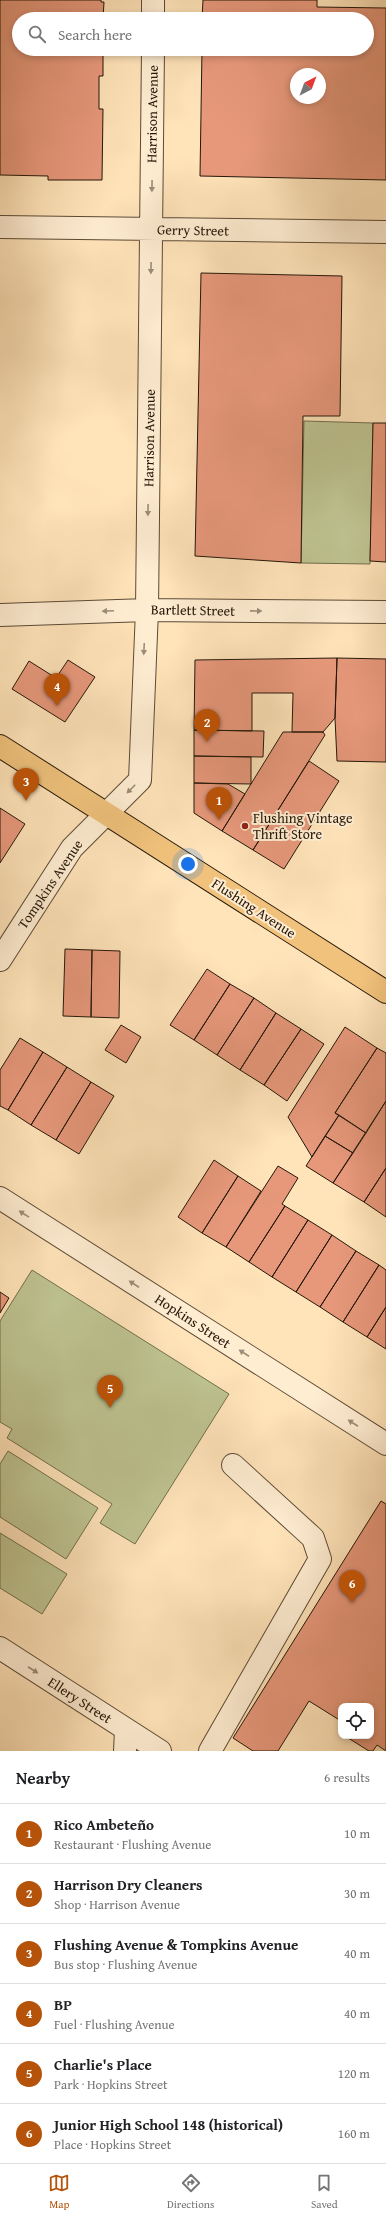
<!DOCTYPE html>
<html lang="en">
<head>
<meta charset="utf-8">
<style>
  body { margin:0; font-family:"Gentium Book Plus",serif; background:#f6f6f6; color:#202124 }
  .controls { position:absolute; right:12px; bottom:12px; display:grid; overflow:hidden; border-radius:8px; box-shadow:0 2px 6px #0003 }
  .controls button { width:36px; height:36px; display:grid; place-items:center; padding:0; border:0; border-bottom:1px solid #e0e0e0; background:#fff; color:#202124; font:20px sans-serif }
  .compass { position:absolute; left:290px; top:68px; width:36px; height:36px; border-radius:50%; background:#fff; box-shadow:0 2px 6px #0003; rotate:41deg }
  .you { position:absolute; left:188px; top:864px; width:14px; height:14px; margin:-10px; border:3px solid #fff; border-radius:50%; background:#1a73e8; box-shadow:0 0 0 6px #1a73e833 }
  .badge { display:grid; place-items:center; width:26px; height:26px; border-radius:50%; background:#b45309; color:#fff; font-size:13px; font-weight:700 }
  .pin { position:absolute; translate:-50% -33px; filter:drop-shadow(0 1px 2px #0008) }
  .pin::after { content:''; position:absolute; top:21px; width:14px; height:12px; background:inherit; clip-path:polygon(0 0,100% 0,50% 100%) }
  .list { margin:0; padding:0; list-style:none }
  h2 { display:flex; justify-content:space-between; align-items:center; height:52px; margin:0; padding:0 16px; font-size:17px }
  h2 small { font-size:13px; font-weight:400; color:#757577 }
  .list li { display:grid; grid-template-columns:26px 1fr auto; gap:12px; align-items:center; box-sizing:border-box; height:60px; padding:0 16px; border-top:1px solid #e0e0e0 }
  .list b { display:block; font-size:15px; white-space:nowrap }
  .list p { margin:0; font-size:13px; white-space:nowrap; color:#757577 }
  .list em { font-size:13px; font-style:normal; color:#757577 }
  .icon { flex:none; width:22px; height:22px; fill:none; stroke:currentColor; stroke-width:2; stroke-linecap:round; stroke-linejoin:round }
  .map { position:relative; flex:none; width:386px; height:1751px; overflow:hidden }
  .search { position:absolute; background:#fff; box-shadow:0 2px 6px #0003; left:12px; right:12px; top:12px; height:44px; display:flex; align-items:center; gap:10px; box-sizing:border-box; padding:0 14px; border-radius:22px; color:#757577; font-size:15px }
  .sheet { height:412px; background:#fff }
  nav { display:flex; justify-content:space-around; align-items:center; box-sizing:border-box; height:56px; border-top:1px solid #e0e0e0; background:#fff; font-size:11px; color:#757577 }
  nav a { display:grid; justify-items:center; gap:2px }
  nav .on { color:#b45309 }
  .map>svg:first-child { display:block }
  .green { fill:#bec491; stroke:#716e4d }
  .building { fill:#e7987b; stroke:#241709; fill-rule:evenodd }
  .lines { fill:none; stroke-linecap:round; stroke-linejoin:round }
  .minor-casing { stroke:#5b4a35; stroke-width:24 }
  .major-casing { stroke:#241709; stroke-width:24 }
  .minor { stroke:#ffedd2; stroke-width:22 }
  .major { stroke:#f0c27c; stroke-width:22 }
  .oneway { fill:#9c8d78 }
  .poi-dot { fill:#8f2418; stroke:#ffedd2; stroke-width:1.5 }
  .labels { text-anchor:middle; stroke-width:4; stroke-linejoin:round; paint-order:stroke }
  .street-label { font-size:14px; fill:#241709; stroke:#ffedd2 }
  .poi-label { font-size:14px; fill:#241709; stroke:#ffedd2; text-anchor:start }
</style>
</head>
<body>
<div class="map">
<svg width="386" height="1751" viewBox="0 0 386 1751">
  <rect width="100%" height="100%" fill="#ffe3b9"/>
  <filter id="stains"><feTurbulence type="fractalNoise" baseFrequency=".005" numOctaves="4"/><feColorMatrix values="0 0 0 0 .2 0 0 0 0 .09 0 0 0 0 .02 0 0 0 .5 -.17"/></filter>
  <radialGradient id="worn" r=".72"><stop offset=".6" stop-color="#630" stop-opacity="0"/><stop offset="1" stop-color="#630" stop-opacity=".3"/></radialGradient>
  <path class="green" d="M304,421L373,423L370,564L301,563Z
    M32,1270L229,1394L135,1544L100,1523L112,1504L7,1438L12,1429L0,1422V1321Z
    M8,1451L98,1508L66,1559L0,1517V1464Z
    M0,1533L67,1574L42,1614L0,1588Z"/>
  <path class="building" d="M0,0H101V2H104L103,19H19V49H103V76H99V109H103L102,180H48V176L0,175Z
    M203,0H317V7L386,8V180L200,176L202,49H367V19H202ZM296,74H320V98H296Z
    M201,273L342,276L340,416H303L301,563L195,556Z
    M373,423H386V562L370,561Z
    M337,658L386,659V762L337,761L335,718Z
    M337,658L335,718L323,732H292L293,693H252V731L194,730L195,660Z
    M68,660L95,677L65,722L12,689L29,661L56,678Z
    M194,730L264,731L263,757L194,756Z
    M283,732H323L325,735L253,850L222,831Z
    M194,756L251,757V784L194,783Z
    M309,761L339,781L284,869L253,850Z
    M194,783L228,784L245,794L222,831L194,813Z
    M0,808L25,824L0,863Z
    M65,949L92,950L91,1017L63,1016Z
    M92,950L120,951L119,1018L91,1017Z
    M207,969L230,984L194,1040L170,1025Z
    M230,984L254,998L217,1055L194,1040Z
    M254,998L276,1013L240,1070L217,1055Z
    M276,1013L301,1029L264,1085L240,1070Z
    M121,1025L141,1037L126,1063L105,1050Z
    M345,1027L377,1048L335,1113L339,1115L312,1157L288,1117Z
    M301,1029L324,1044L287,1101L264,1085Z
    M20,1038L43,1052L8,1110L0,1106V1070Z
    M377,1048L386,1053V1101L366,1133L335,1113Z
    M43,1052L67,1067L31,1125L8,1110Z
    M67,1067L91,1082L56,1140L31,1125Z
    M91,1082L114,1096L79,1154L56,1140Z
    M386,1101V1168L364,1202L333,1183Z
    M339,1115L366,1133L353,1153L325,1136Z
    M325,1136L353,1153L333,1183L306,1166Z
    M214,1160L238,1176L202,1233L178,1217Z
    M278,1166L298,1178L282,1204L285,1206L249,1262L226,1247Z
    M386,1168V1217L364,1202Z
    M238,1176L261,1191L226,1247L202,1233Z
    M285,1206L308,1220L272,1277L249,1262Z
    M308,1220L332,1235L296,1292L272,1277Z
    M332,1235L356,1251L320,1307L296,1292Z
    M356,1251L379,1265L343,1322L320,1307Z
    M379,1265L386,1270V1307L367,1337L343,1322Z
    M0,1292L9,1298L0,1313Z
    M386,1307V1349L367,1337Z
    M381,1501L386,1504V1751L377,1745L373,1751H369L345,1736H371V1706H341V1721L309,1701L278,1751H253L233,1738Z"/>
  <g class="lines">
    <defs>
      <path id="minor" d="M153,19V0
        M0,227L386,232
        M0,615L147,610L386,612
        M0,960L72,848L140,780L147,610L153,49
        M0,1198L386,1444
        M0,1648L160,1751
        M125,1751L126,1730
        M210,1751L320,1559L313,1538L233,1465"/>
      <path id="major" d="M0,746L386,992"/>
    </defs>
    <use href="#minor" class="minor-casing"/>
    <use href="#major" class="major-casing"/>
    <use href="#minor" class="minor"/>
    <use href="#major" class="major"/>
  </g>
  <defs><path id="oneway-solid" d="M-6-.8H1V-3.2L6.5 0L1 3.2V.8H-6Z"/></defs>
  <g class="oneway">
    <use href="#oneway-solid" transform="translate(152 186) rotate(91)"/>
    <use href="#oneway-solid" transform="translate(151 268) rotate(91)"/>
    <use href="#oneway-solid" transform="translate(148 510) rotate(91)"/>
    <use href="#oneway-solid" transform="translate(108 611) rotate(178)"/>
    <use href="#oneway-solid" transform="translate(256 611) rotate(1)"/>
    <use href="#oneway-solid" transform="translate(144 649) rotate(93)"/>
    <use href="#oneway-solid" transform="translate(131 789) rotate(135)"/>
    <use href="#oneway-solid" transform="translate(24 1214) rotate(-148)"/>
    <use href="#oneway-solid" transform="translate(134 1284) rotate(-147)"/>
    <use href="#oneway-solid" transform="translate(244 1353) rotate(-147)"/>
    <use href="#oneway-solid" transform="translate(353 1423) rotate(-147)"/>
    <use href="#oneway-solid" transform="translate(33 1670) rotate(33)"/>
  </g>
  <circle class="poi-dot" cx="245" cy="826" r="4"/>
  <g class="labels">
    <g class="street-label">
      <text transform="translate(152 114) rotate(-89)" y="5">Harrison Avenue</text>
      <text transform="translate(193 230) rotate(1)" y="5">Gerry Street</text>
      <text transform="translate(149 438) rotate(-89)" y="5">Harrison Avenue</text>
      <text transform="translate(193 610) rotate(1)" y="5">Bartlett Street</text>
      <text transform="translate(50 884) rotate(-56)" y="5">Tompkins Avenue</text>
      <text transform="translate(254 908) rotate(33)" y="5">Flushing Avenue</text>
      <text transform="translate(193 1321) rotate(33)" y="5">Hopkins Street</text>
      <text transform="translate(80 1700) rotate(33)" y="5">Ellery Street</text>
    </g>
    <g class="poi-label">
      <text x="253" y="823">Flushing Vintage<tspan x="253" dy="16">Thrift Store</tspan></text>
    </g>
  </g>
  <rect width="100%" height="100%" filter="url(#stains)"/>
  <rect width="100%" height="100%" fill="url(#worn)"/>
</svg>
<div class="controls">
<button><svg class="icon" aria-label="locate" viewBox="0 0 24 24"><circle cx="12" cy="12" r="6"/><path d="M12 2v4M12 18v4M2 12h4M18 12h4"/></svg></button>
</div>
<svg class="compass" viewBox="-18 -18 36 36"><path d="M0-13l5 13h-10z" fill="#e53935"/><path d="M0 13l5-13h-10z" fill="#757577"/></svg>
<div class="you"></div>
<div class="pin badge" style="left:219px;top:820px">1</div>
<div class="pin badge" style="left:207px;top:742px">2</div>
<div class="pin badge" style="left:26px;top:801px">3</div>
<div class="pin badge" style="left:57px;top:706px">4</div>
<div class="pin badge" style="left:110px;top:1408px">5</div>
<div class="pin badge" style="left:352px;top:1603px">6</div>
<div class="search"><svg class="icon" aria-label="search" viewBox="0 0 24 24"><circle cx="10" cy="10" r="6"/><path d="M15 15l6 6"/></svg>Search here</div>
</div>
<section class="sheet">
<h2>Nearby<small>6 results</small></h2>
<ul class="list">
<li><span class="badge">1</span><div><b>Rico Ambeteño</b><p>Restaurant · Flushing Avenue</p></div><em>10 m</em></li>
<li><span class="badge">2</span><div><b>Harrison Dry Cleaners</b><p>Shop · Harrison Avenue</p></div><em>30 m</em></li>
<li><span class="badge">3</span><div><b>Flushing Avenue &amp; Tompkins Avenue</b><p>Bus stop · Flushing Avenue</p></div><em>40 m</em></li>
<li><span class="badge">4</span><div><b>BP</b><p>Fuel · Flushing Avenue</p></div><em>40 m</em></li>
<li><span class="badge">5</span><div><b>Charlie's Place</b><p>Park · Hopkins Street</p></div><em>120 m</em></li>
<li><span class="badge">6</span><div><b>Junior High School 148 (historical)</b><p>Place · Hopkins Street</p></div><em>160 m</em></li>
</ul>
</section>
<nav>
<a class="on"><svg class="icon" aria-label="map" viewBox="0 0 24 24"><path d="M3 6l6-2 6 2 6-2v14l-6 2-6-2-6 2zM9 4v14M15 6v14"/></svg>Map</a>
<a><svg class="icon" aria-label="directions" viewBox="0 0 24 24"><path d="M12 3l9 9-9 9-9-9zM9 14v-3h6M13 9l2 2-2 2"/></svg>Directions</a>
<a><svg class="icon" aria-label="saved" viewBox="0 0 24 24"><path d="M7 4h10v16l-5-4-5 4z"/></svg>Saved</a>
</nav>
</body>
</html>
